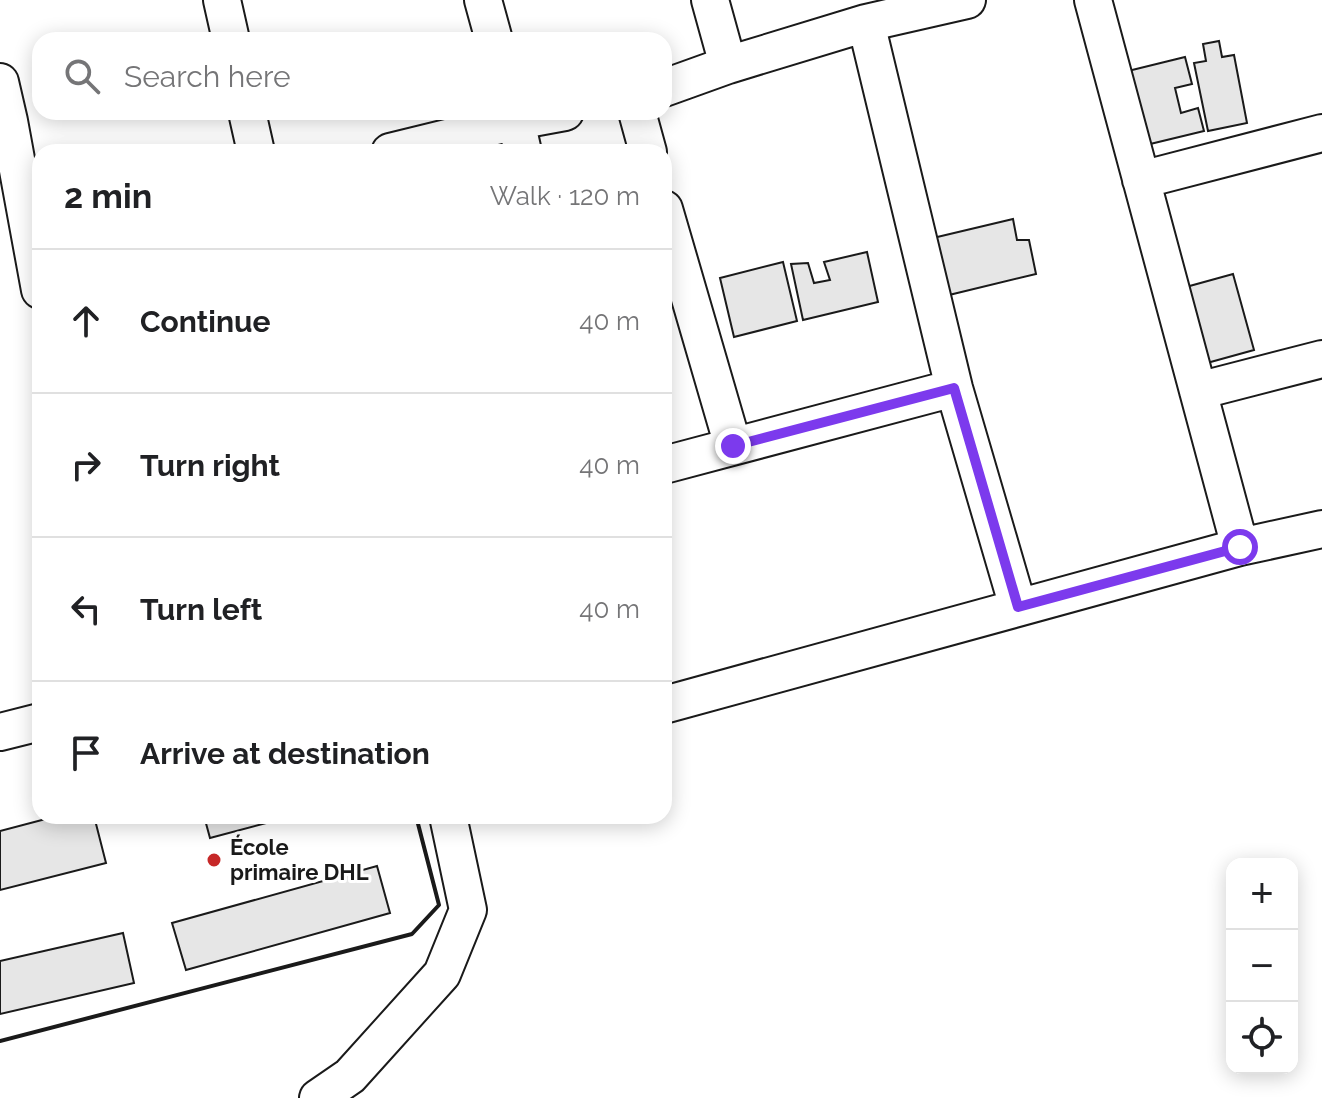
<!DOCTYPE html>
<html lang="en">
<head>
<meta charset="utf-8">
<style>
  body { margin:0; font-family:Raleway,sans-serif; background:#f2f2f2; color:#202124 }
  .controls { position:absolute; right:24px; bottom:24px; display:grid; overflow:hidden; border-radius:16px; box-shadow:0 4px 20px #0003 }
  .controls button { width:72px; height:72px; display:grid; place-items:center; padding:0; border:0; border-bottom:2px solid #e0e0e0; background:#fff; color:#202124; font:40px sans-serif }
  .stop { position:absolute; width:24px; height:24px; margin:-18px; border:6px solid #7c3aed; border-radius:50%; background:#fff }
  .stop.end { background:#7c3aed; border-color:#fff; box-shadow:0 2px 8px #0008 }
  .list { margin:0; padding:0; list-style:none }
  h2 { display:flex; justify-content:space-between; align-items:center; height:104px; margin:0; padding:0 32px; font-size:34px }
  h2 small { font-size:26px; font-weight:400; color:#757577 }
  .list li { display:grid; grid-template-columns:52px 1fr auto; gap:24px; align-items:center; box-sizing:border-box; height:144px; padding:0 32px; border-top:2px solid #e0e0e0 }
  .list b { display:block; font-size:30px; white-space:nowrap }
  .list em { font-size:26px; font-style:normal; color:#757577 }
  .icon { flex:none; width:44px; height:44px; fill:none; stroke:currentColor; stroke-width:2; stroke-linecap:round; stroke-linejoin:round }
  .map { position:relative; flex:none; width:1322px; height:1098px; overflow:hidden }
  .search { position:absolute; background:#fff; box-shadow:0 4px 20px #0003; left:32px; top:32px; width:640px; height:88px; display:flex; align-items:center; gap:20px; box-sizing:border-box; padding:0 28px; border-radius:24px; color:#757577; font-size:30px }
  .panel { position:absolute; background:#fff; box-shadow:0 4px 20px #0003; left:32px; top:144px; width:640px; height:680px; border-radius:24px }
  .map>svg:first-child { display:block }
  .building { fill:#e6e6e6; stroke:#1a1a1a; stroke-width:2 }
  .lines { fill:none; stroke-linecap:round; stroke-linejoin:round }
  .street-casing { stroke:#1a1a1a; stroke-width:40 }
  .street { stroke:#fff; stroke-width:36 }
  .wall { stroke:#1a1a1a; stroke-width:4 }
  .route { stroke:#7c3aed; stroke-width:10 }
  .poi-dot { fill:#c62828; stroke:#fff; stroke-width:3 }
  .labels { text-anchor:middle; stroke-width:6; stroke-linejoin:round; paint-order:stroke }
  .poi-label { font-size:22px; font-weight:bold; fill:#1a1a1a; stroke:#fff; text-anchor:start }
</style>
</head>
<body>
<div class="map">
<svg width="1322" height="1098" viewBox="0 0 1322 1098">
  <rect width="100%" height="100%" fill="#fff"/>
  <path class="building" d="M1219,41L1222,57L1234,55L1247,123L1208,131L1194,63L1206,61L1203,44Z
    M1185,57L1192,84L1175,88L1181,113L1198,108L1204,131L1146,145L1128,71Z
    M1013,219L1017,240H1029L1036,274L949,295L933,238Z
    M867,252L878,302L803,320L791,264L808,263L814,283L830,280L824,262Z
    M783,262L797,321L734,337L720,278Z
    M1233,274L1254,350L1207,363L1186,287Z
    M57,816H94L106,863L0,890V831Z
    M204,816H293L210,838Z
    M377,866L390,913L186,970L172,923Z
    M123,933L134,983L0,1014V961Z"/>
  <g class="lines">
    <defs>
      <path id="street" d="M222,0L231,40
        M483,0L494,40
        M710,0L728,65
        M1093,0L1240,547
        M866,23L954,388L1018,607
        M0,82L9,121L40,290
        M664,88L728,65L866,23L967,0
        M247,112L256,152
        M514,112L523,152
        M637,112L648,152
        M390,152L516,121L565,112
        M1141,180L1322,133
        M664,209L733,446
        M1198,391L1322,359
        M664,465L954,388
        M664,705L1240,547L1322,529
        M0,732L40,722
        M318,1098L350,1076L442,974L468,910L448,816"/>
    </defs>
    <use href="#street" class="street-casing"/>
    <use href="#street" class="street"/>
    <path class="wall" d="M0,1041L412,934L439,905L416,816"/>
  </g>
  <g class="lines">
    <path class="route" d="M733,446L954,388L1018,607L1240,547"/>
  </g>
  <circle class="poi-dot" cx="214" cy="860" r="8"/>
  <g class="labels">
    <g class="poi-label">
      <text x="230" y="855">École<tspan x="230" dy="25">primaire DHL</tspan></text>
    </g>
  </g>
</svg>
<div class="controls">
<button>+</button>
<button>−</button>
<button><svg class="icon" aria-label="locate" viewBox="0 0 24 24"><circle cx="12" cy="12" r="6"/><path d="M12 2v4M12 18v4M2 12h4M18 12h4"/></svg></button>
</div>
<div class="stop" style="left:1240px;top:547px"></div>
<div class="stop end" style="left:733px;top:446px"></div>
<div class="search"><svg class="icon" aria-label="search" viewBox="0 0 24 24"><circle cx="10" cy="10" r="6"/><path d="M15 15l6 6"/></svg>Search here</div>
<section class="panel">
<h2>2 min<small>Walk · 120 m</small></h2>
<ul class="list">
<li><svg class="icon" aria-label="ahead" viewBox="0 0 24 24"><path d="M12 20V5M6 11l6-6 6 6"/></svg><div><b>Continue</b></div><em>40 m</em></li>
<li><svg class="icon" aria-label="right" viewBox="0 0 24 24"><path d="M7 20v-9h11M14 6l5 5-5 5"/></svg><div><b>Turn right</b></div><em>40 m</em></li>
<li><svg class="icon" aria-label="left" viewBox="0 0 24 24"><path d="M17 20v-9H6M10 6l-5 5 5 5"/></svg><div><b>Turn left</b></div><em>40 m</em></li>
<li><svg class="icon" aria-label="arrive" viewBox="0 0 24 24"><path d="M6 21V4h12l-3 4 3 4H6"/></svg><div><b>Arrive at destination</b></div></li>
</ul>
</section>
</div>
</body>
</html>
